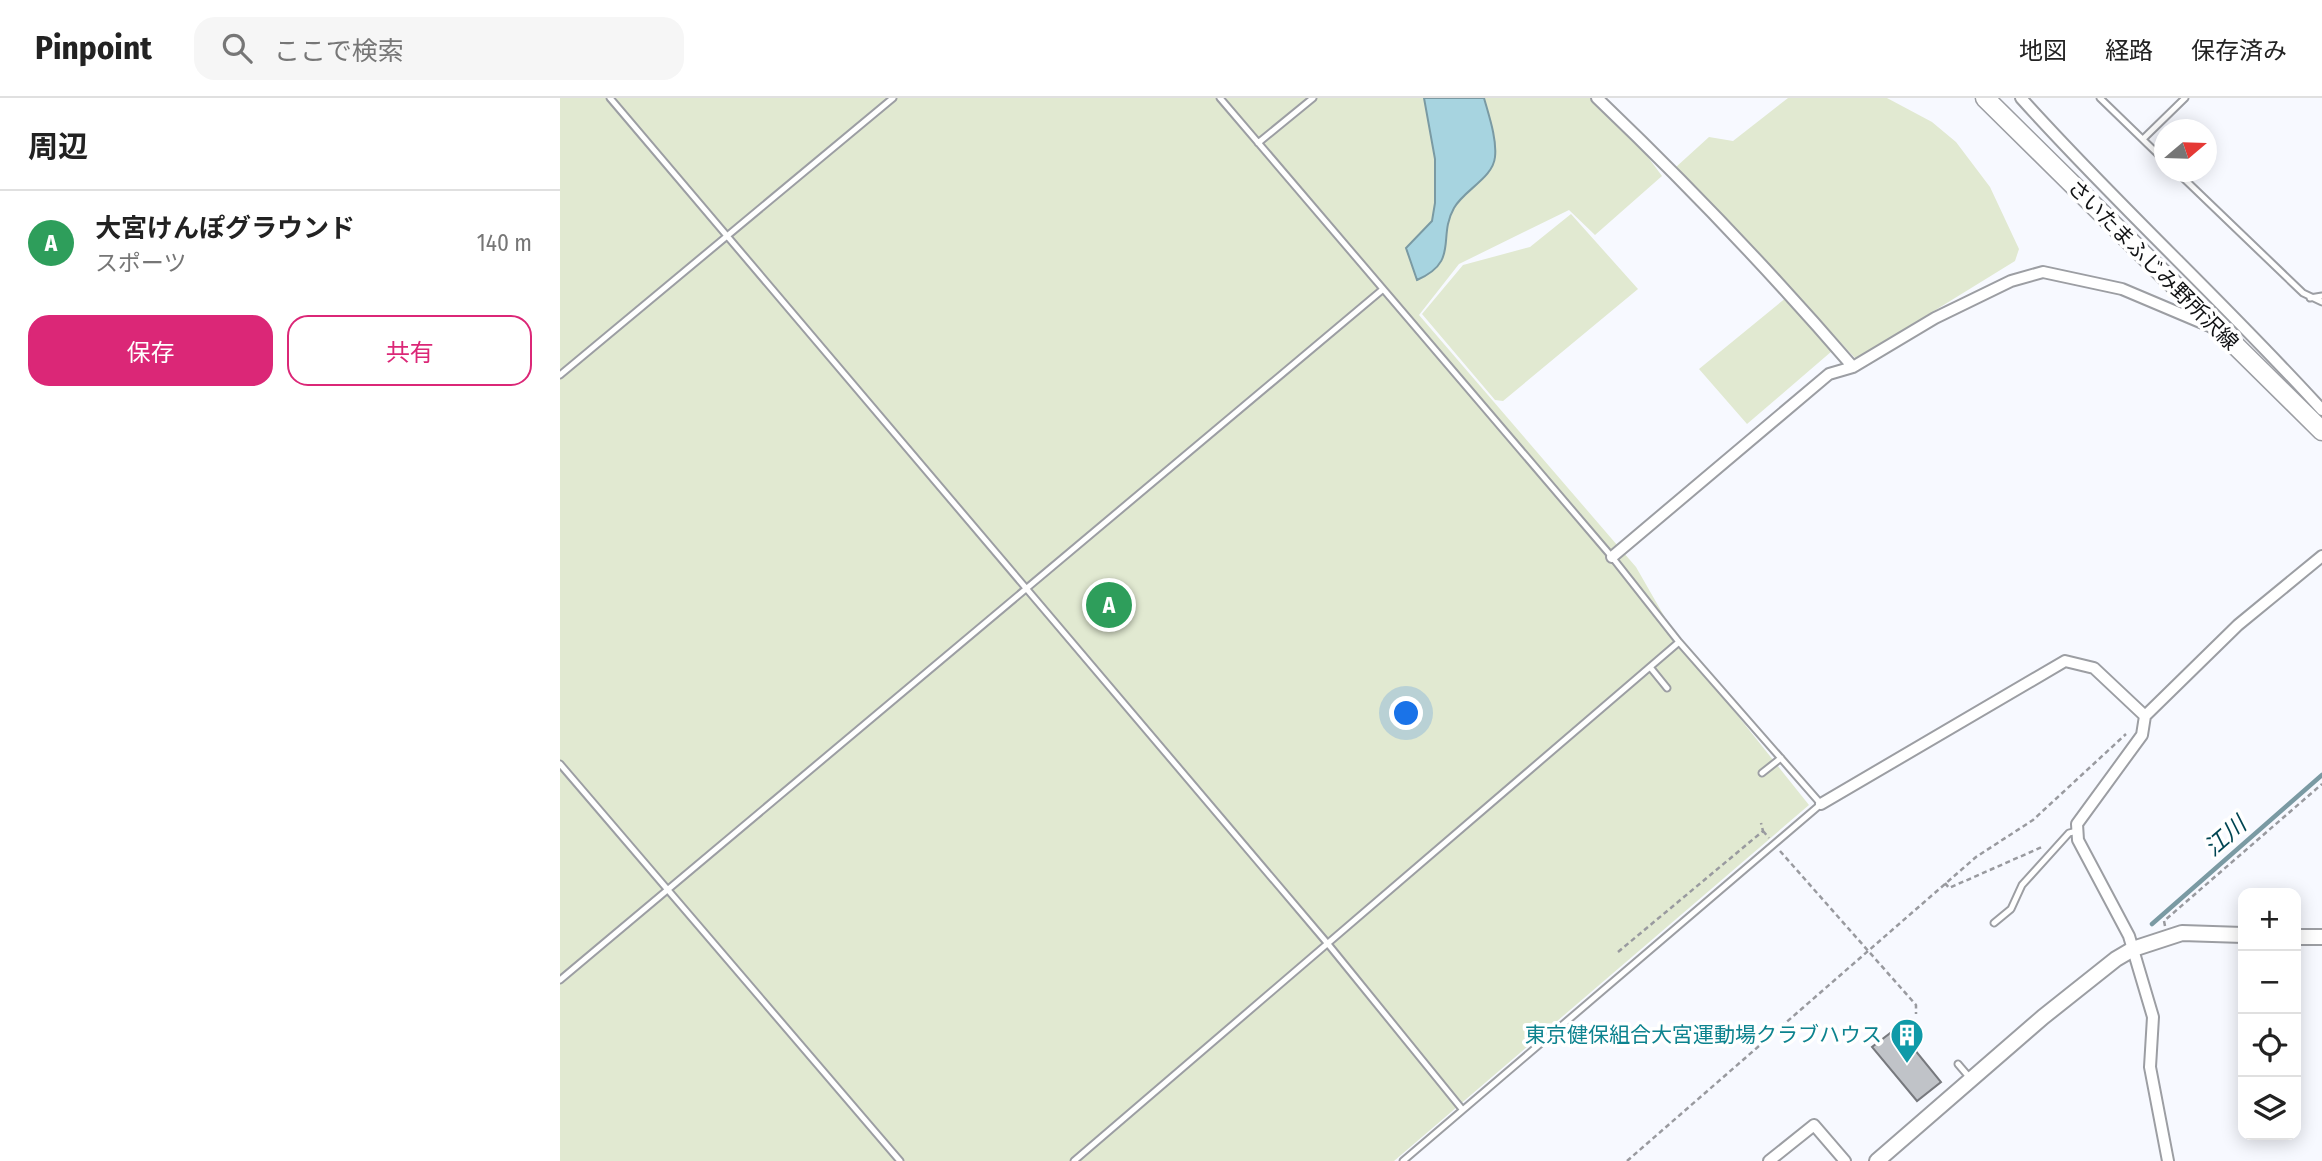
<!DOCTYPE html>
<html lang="ja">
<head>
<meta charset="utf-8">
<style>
  body { margin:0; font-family:"Fira Sans Condensed","Noto Sans JP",sans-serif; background:#f6f6f6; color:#222 }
  .controls { position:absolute; right:21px; bottom:21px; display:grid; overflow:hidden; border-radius:14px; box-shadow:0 4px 18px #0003 }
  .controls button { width:63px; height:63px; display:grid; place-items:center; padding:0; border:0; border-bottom:2px solid #e0e0e0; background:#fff; color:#222; font:35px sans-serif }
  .compass { position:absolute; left:1594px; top:21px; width:63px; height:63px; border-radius:50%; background:#fff; box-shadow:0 4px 18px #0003; rotate:71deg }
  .you { position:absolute; left:847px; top:616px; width:24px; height:24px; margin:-18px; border:5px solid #fff; border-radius:50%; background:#1a73e8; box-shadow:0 0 0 10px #1a73e833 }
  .badge { display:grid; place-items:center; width:46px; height:46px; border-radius:50%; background:#db2777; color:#fff; font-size:23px; font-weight:700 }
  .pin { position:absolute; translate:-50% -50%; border:4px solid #fff; box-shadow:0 2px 7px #0006 }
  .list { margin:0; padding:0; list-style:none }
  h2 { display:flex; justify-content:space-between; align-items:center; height:91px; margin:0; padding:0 28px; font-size:30px }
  h2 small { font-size:23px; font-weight:400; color:#767676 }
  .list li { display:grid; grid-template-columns:46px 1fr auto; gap:21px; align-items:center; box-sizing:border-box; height:105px; padding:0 28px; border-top:2px solid #e0e0e0 }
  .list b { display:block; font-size:26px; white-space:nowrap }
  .list p { margin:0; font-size:23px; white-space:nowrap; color:#767676 }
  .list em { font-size:23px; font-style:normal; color:#767676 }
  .actions { display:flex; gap:14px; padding:21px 28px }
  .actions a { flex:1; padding:16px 0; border:2px solid #db2777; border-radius:21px; text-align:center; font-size:24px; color:#db2777 }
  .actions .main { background:#db2777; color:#fff }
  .icon { flex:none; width:38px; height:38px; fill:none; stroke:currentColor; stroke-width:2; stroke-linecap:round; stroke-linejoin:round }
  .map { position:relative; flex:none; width:1762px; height:1063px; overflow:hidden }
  header { display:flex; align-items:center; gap:42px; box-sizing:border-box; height:98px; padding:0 35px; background:#fff; border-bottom:2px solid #e0e0e0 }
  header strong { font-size:33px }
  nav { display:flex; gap:38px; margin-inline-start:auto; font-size:24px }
  .search { width:490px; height:63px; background:#f6f6f6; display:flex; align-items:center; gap:18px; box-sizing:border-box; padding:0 24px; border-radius:21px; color:#767676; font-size:26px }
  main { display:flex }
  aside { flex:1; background:#fff }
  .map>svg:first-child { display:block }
  .green { fill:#e1e9d1 }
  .water { fill:#a7d4e0; stroke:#7a9aa3; stroke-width:2 }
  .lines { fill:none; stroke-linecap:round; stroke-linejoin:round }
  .stream { stroke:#7a9aa3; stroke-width:4.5 }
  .building { fill:#c0c3c8; stroke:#77797e; stroke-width:2 }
  .service-casing { stroke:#9c9ea3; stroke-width:9 }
  .minor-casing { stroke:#9c9ea3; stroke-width:14 }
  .tertiary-casing { stroke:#9c9ea3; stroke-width:18 }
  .primary-casing { stroke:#9c9ea3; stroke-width:21 }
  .path { stroke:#999a9f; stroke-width:2.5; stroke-dasharray:5 3.5; stroke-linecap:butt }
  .service { stroke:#fff; stroke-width:5 }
  .minor { stroke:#fff; stroke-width:10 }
  .tertiary { stroke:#fff; stroke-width:14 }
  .primary { stroke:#fff; stroke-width:18 }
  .labels { text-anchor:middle; stroke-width:7; stroke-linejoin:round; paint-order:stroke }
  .street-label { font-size:21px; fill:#111214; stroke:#fff }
  .culture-label { font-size:21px; fill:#0d838f; stroke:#fff; text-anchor:end }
  .water-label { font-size:23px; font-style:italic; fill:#004552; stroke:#fff }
</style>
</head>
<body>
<header>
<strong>Pinpoint</strong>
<div class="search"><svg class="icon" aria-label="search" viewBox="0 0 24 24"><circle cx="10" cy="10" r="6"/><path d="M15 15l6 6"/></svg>ここで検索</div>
<nav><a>地図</a><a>経路</a><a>保存済み</a></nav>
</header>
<main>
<aside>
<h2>周辺<small></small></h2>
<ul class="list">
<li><span class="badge" style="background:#2e9e5b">A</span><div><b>大宮けんぽグラウンド</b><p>スポーツ</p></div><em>140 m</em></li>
</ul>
<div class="actions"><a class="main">保存</a><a>共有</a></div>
</aside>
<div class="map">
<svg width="1762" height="1063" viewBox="0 0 1762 1063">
  <rect width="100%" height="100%" fill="#f7f9ff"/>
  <path class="green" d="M0,0H1044L1102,78L1035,137L1009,112L899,166L859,217L1076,469L1119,544L1249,707L834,1063H0Z
    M1228,0H1327L1372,24L1396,44L1430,89L1459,151L1455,163L1296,261L1116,69L1149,39L1173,43Z
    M1011,116L1078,191L943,303L935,302L862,216L903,167L970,149Z
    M1227,199L1272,253L1187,326L1139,271Z"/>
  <path class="water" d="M864,0H924C929,18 937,41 935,59C933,80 904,92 894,110C877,140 900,163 857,182L846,150L872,123L875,105V61Z"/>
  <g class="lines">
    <path class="stream" d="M1592,826L1762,677"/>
  </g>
  <path class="building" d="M1337,930L1381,984L1357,1003L1312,949Z"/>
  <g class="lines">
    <defs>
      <path id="service" d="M50,0L768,846L902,1011
        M660,0L1052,459L1119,544L1261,706L843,1063
        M1540,0L1604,62
        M1583,41L1625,0
        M698,45L753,0
        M1617,74L1743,195L1762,204
        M1750,200L1762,198
        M0,277L333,0
        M1090,569L1107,590
        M0,666L340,1063
        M1202,675L1221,660
        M1434,825L1451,811L1462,787L1509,735L1517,733
        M0,882L822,192
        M1398,966L1410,980
        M514,1063L1119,544"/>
      <path id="minor" d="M1037,0C1127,86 1212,175 1293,269
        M1461,0C1558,108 1665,205 1762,312
        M1052,459L1269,276L1293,269L1375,220L1451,183L1483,174L1562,191L1652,229
        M1261,706L1505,563L1534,570L1585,618
        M1209,1063L1254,1027L1285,1063
        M1608,1063L1590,969L1593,919L1569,838L1518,742L1517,726L1582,637L1585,618L1678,527L1762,458"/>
      <path id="tertiary" d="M1736,839H1762
        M1317,1063L1483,919L1556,861L1573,851L1622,835L1683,837"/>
      <path id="primary" d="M1425,0L1762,333"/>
    </defs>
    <use href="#service" class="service-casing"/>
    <use href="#minor" class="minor-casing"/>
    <use href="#tertiary" class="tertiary-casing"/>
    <use href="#primary" class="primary-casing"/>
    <path class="path" d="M1203,733L1209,740
      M1220,753L1356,907V916
      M1385,785L1389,790L1482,749
      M1605,828L1604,823L1762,686
      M1058,854L1203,733L1201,725
      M1067,1063L1416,759L1473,722L1566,636"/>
    <use href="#service" class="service"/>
    <use href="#minor" class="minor"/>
    <use href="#tertiary" class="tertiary"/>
    <use href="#primary" class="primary"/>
  </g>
  <defs>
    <symbol id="building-pin" viewBox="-11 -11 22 30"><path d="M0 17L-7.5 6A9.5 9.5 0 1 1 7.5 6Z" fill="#0f9aa8" stroke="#fff"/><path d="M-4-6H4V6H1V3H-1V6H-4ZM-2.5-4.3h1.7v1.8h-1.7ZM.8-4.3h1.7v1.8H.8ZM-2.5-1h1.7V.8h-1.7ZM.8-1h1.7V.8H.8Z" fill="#fff"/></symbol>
  </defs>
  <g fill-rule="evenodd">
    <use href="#building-pin" x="1328" y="918" width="38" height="52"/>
  </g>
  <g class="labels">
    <g class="street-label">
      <text transform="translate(1593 167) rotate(45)" y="7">さいたまふじみ野所沢線</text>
    </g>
    <g class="culture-label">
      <text x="1322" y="944">東京健保組合大宮運動場クラブハウス</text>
    </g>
    <g class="water-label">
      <text transform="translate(1665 738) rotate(-41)" y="8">江川</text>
    </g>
  </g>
</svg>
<div class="controls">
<button>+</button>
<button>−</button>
<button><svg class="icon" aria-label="locate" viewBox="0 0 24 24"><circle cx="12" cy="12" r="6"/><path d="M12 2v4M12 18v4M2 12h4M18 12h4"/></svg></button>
<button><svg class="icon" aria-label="layers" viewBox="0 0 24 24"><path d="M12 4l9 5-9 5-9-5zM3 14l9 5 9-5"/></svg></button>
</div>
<svg class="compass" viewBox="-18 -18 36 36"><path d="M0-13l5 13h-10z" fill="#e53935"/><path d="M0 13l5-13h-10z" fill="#767676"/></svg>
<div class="you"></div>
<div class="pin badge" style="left:549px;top:507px;background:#2e9e5b">A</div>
</div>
</main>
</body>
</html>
